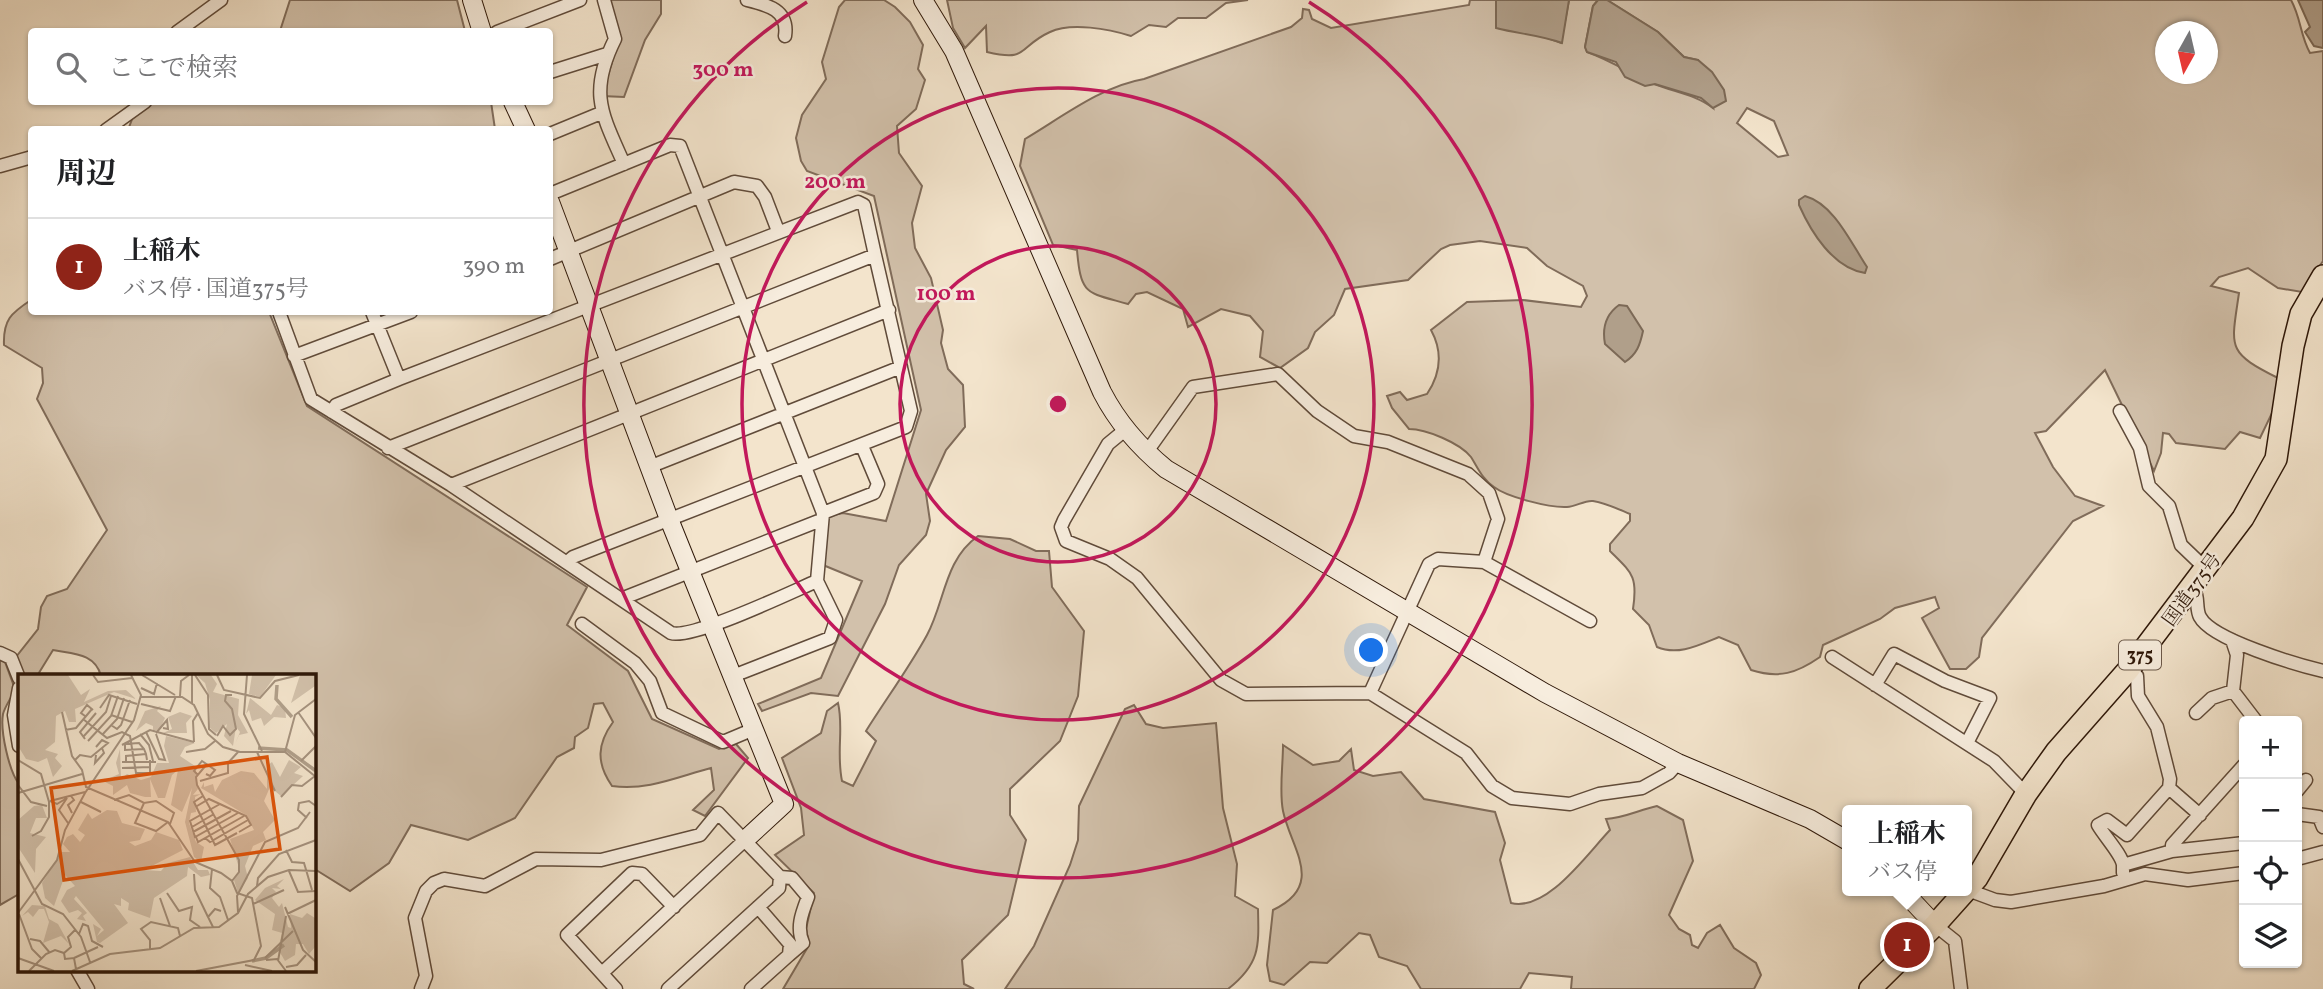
<!DOCTYPE html>
<html lang="ja">
<head>
<meta charset="utf-8">
<style>
  body { margin:0; font-family:Vollkorn,"Noto Serif JP",serif; background:#f2f2f2; color:#202124 }
  .controls { position:absolute; right:21px; bottom:21px; display:grid; overflow:hidden; border-radius:7px; box-shadow:0 2px 5px #0004 }
  .controls button { width:63px; height:63px; display:grid; place-items:center; padding:0; border:0; border-bottom:2px solid #e0e0e0; background:#fff; color:#202124; font:35px sans-serif }
  .compass { position:absolute; left:2155px; top:21px; width:63px; height:63px; border-radius:50%; background:#fff; box-shadow:0 2px 5px #0004; rotate:188deg }
  .you { position:absolute; left:1372px; top:651px; width:24px; height:24px; margin:-18px; border:5px solid #fff; border-radius:50%; background:#1a73e8; box-shadow:0 0 0 10px #1a73e833 }
  .badge { display:grid; place-items:center; width:46px; height:46px; border-radius:50%; background:#8f2418; color:#fff; font-size:23px; font-weight:700 }
  .pin { position:absolute; translate:-50% -50%; border:4px solid #fff; box-shadow:0 2px 7px #0006 }
  .popup { position:absolute; left:1842px; top:805px; width:130px; height:91px; box-sizing:border-box; display:grid; place-content:center; border-radius:7px; background:#fff; filter:drop-shadow(0 2px 5px #0005); font-size:23px; white-space:nowrap; color:#757577 }
  .popup b { font-size:26px; color:#202124 }
  .popup::after { content:''; position:absolute; left:50%; top:100%; margin-left:-14px; border:14px solid transparent; border-top-color:#fff }
  .list { margin:0; padding:0; list-style:none }
  h2 { display:flex; justify-content:space-between; align-items:center; height:91px; margin:0; padding:0 28px; font-size:30px }
  h2 small { font-size:23px; font-weight:400; color:#757577 }
  .list li { display:grid; grid-template-columns:46px 1fr auto; gap:21px; align-items:center; box-sizing:border-box; height:98px; padding:0 28px; border-top:2px solid #e0e0e0 }
  .list b { display:block; font-size:26px; white-space:nowrap }
  .list p { margin:0; font-size:23px; white-space:nowrap; color:#757577 }
  .list em { font-size:23px; font-style:normal; color:#757577 }
  .icon { flex:none; width:38px; height:38px; fill:none; stroke:currentColor; stroke-width:2; stroke-linecap:round; stroke-linejoin:round }
  .map { position:relative; flex:none; width:2323px; height:989px; overflow:hidden }
  .search { position:absolute; background:#fff; box-shadow:0 2px 5px #0004; left:28px; top:28px; width:525px; height:77px; display:flex; align-items:center; gap:18px; box-sizing:border-box; padding:0 24px; border-radius:7px; color:#757577; font-size:26px }
  .panel { position:absolute; background:#fff; box-shadow:0 2px 5px #0004; left:28px; top:126px; width:525px; height:189px; border-radius:7px }
  .map>svg:first-child { display:block }
  .green { fill:#d2c1ab; stroke:#806c5a; stroke-width:2; fill-rule:evenodd }
  .water { fill:#b09f8a; stroke:#7c6956; stroke-width:2 }
  .lines { fill:none; stroke-linecap:round; stroke-linejoin:round }
  .street-casing { stroke:#604b3a; stroke-width:15 }
  .secondary-casing { stroke:#2f1809; stroke-width:20 }
  .highway-casing { stroke:#2f1809; stroke-width:24 }
  .street { stroke:#f7edde; stroke-width:12 }
  .secondary { stroke:#f7edde; stroke-width:18 }
  .highway { stroke:#f3e4cc; stroke-width:21 }
  .ring { fill:none; stroke:#c2185b; stroke-width:3.5 }
  .labels { text-anchor:middle; stroke-width:5; stroke-linejoin:round; paint-order:stroke }
  .shield { fill:#f7edde; stroke:#6b5849; stroke-width:2 }
  .shield-label { font-size:18px; font-weight:bold; fill:#2f1809 }
  .street-label { font-size:19px; fill:#2f1809; stroke:#f7edde }
  .inset-river { fill:none; stroke:#b09f8a; stroke-width:3.5 }
  .inset-road { fill:none; stroke:#a5927e; stroke-width:2 }
  .view { fill:#df560c; fill-opacity:0.15; stroke:#df560c; stroke-width:3.5 }
  .inset-edge { fill:none; stroke:#2f1809; stroke-width:3.5 }
  .centre { fill:#c2185b; stroke:#f7edde; stroke-width:3.5 }
  .ring-label { font-size:21px; text-anchor:middle; font-weight:bold; fill:#c2185b; stroke:#f7edde; stroke-width:5; stroke-linejoin:round; paint-order:stroke }
</style>
</head>
<body>
<div class="map">
<svg width="2323" height="989" viewBox="0 0 2323 989">
  <rect width="100%" height="100%" fill="#f3e4cc"/>
  <filter id="stains"><feTurbulence type="fractalNoise" baseFrequency=".00286" numOctaves="4"/><feColorMatrix values="0 0 0 0 .2 0 0 0 0 .09 0 0 0 0 .02 0 0 0 .5 -.17"/></filter>
  <radialGradient id="worn" r=".72"><stop offset=".6" stop-color="#630" stop-opacity="0"/><stop offset="1" stop-color="#630" stop-opacity=".3"/></radialGradient>
  <path class="green" d="M290,0H457L465,31H280Z
    M610,0H661V14L645,40L624,97L602,96L620,35Z
    M845,0H884L895,7L910,22L923,45L918,69L925,80L916,109L897,126L899,153L922,186L912,223L915,248L931,278L943,330L941,343L948,369L963,385L965,427L946,450L926,494L930,521L926,535L899,565L885,604L838,696L811,693L762,711L758,704L821,678L862,581L823,565L828,516L843,513L886,521L921,410L874,196L807,171L801,161L796,138L802,115L826,79L822,62L839,7Z
    M947,0H1248L1226,3L1206,18H1178L1166,27L1149,25L1131,36C1109,29 1071,22 1050,32C1017,47 1030,62 987,52L986,26L965,48L953,28Z
    M1470,0H1496L1497,28L1539,35L1561,43L1569,0H1598L1593,6L1585,47L1587,52C1610,60 1629,73 1652,83C1673,92 1695,94 1713,108L1698,60L1684,57L1658,32L1607,0H2291C2301,18 2300,35 2310,53L2323,51V261L2302,292L2278,288L2248,268L2219,277L2211,286L2239,293C2231,348 2226,352 2278,378L2273,411L2260,438L2240,432L2225,449L2176,443L2169,434L2163,433L2161,453L2154,471L2105,370L2046,431L2035,433L2053,467L2075,496L2103,506L2073,521L1982,638L1979,657L1966,669H1950L1922,618L1939,608L1935,597L1895,608L1880,619L1823,645L1820,657C1797,673 1779,679 1751,670L1738,645L1719,637C1699,645 1678,656 1657,647L1649,625L1633,609C1638,576 1632,573 1610,551V544L1630,521V514C1618,509 1606,503 1593,501C1584,500 1576,507 1567,507C1550,508 1507,497 1494,487C1482,479 1478,468 1471,457C1460,443 1426,429 1409,429L1392,408L1387,396L1400,392L1407,400L1427,394C1441,373 1443,352 1431,330L1467,302L1523,300L1581,307L1587,296L1583,286L1547,266L1527,248L1480,241L1450,245L1441,249L1408,280L1345,289L1334,315L1315,332L1308,348L1280,368L1260,357L1263,331L1250,316L1221,309L1188,327L1183,309L1147,292L1136,294L1128,304C1086,292 1081,296 1077,250L1053,245L1020,166L1025,139C1062,117 1102,86 1144,79L1291,27L1302,18L1303,9L1309,10L1312,19L1331,28L1469,5ZM2166,32H2208V74H2166ZM1747,108L1774,121L1788,155L1778,157L1737,123Z
    M154,102H491L495,129L128,130L134,114Z
    M31,300L32,312H269L307,406L587,587L567,625L628,671L652,719L719,749L736,744L748,758L705,816L693,810L714,790L711,768C677,777 647,791 612,786C596,763 597,744 613,722L603,703L594,704L588,728L575,737L574,748L557,757L515,818L468,840L411,825L389,863L350,891L313,868V676H101C95,653 73,654 53,650L37,676H20L16,657L38,629L41,607L47,596L67,589L107,530L37,399L43,383L42,368L4,345C3,320 11,313 31,300Z
    M978,536L1010,539L1036,551H1049L1052,587L1084,631L1078,696L1060,741L1010,789V815L1026,840L1008,915L962,960L964,984L974,989H783L809,945L806,929L814,893L775,855L804,835L801,808L782,758L821,733L827,711L838,703C844,728 836,752 842,781L853,786L876,741L866,731C886,699 909,668 927,635C945,602 944,560 978,536Z
    M0,659L5,662L15,689C12,697 5,706 3,714C0,731 9,771 19,784V894L0,905Z
    M1134,705L1146,724L1163,728L1216,723L1223,808L1237,864L1235,896L1258,909C1259,947 1260,964 1228,989H1005L1034,946L1070,865L1078,840L1079,806L1125,709Z
    M1283,745L1313,765L1339,761L1351,749L1354,770L1373,776L1401,772L1424,799L1495,812L1505,843L1500,860L1511,903C1547,912 1587,854 1610,830L1606,819C1624,818 1639,810 1657,806L1683,820L1693,861L1669,915L1679,929L1690,935L1692,945L1698,948L1707,933L1720,925L1734,948L1756,963L1761,975L1754,989H1571L1572,977L1529,973L1520,989H1421L1407,966L1379,957L1370,935L1359,933L1327,963L1310,962L1284,985L1270,981L1267,965L1273,910C1326,885 1291,849 1283,811C1279,791 1283,766 1283,745Z"/>
  <path class="water" d="M1496,0H1569L1562,43C1540,35 1519,34 1496,28Z
    M1598,0H1607L1658,32L1684,57L1698,60L1712,72L1724,90L1726,101L1713,108L1701,98L1655,84L1645,86L1625,77L1616,62L1587,52L1585,47L1593,6Z
    M2298,0H2323V48L2314,46L2305,32L2310,27Z
    M1805,196C1834,204 1851,243 1867,267L1865,273C1833,268 1811,232 1799,205V200Z
    M1619,305L1627,306L1643,331C1640,345 1637,354 1625,362L1605,344C1602,328 1605,315 1619,305Z"/>
  <g class="lines">
    <defs>
      <path id="street" d="M604,0L615,39C588,93 602,114 624,164
        M747,0C768,5 789,10 785,36
        M177,32L221,0
        M497,32L580,0
        M550,72L607,54
        M106,130L145,102
        M550,134L601,113
        M0,166L32,157
        M550,194L670,145L680,146L823,513L817,581L836,620L830,638L733,676
        M550,259L734,182L757,186L765,197L778,231
        M279,312L311,399L451,485L671,633C692,640 791,592 817,581
        M372,312L399,379
        M294,356L411,312
        M2120,411L2140,448L2149,486L2169,506L2181,545L2205,568
        M332,412L336,405L399,379L858,202L864,205L875,255
        M1125,430L1108,444L1064,520L1061,527L1066,541L1110,559L1137,578L1221,680L1246,694L1370,693L1466,753L1492,786L1512,798L1570,804L1599,794L1642,788L1669,773L1678,763
        M388,448L875,255L911,411L906,427L573,557L567,562
        M1146,453L1193,387L1278,374L1317,411L1354,436L1388,442L1468,474L1489,493L1498,519L1484,562L1438,559L1429,564L1370,693
        M649,467L901,367
        M451,485L889,310
        M823,513L874,493L878,484L862,446
        M1484,562L1590,621
        M2192,587C2200,596 2195,608 2200,617C2212,640 2298,665 2323,671
        M621,599L821,520
        M582,624L635,663L650,681L662,713L723,742L754,729
        M2232,640L2237,655L2233,691L2256,721
        M0,653L11,658L19,678
        M1832,657L1994,761L2026,794
        M1875,685L1894,654L1945,681L1990,698L1967,743
        M19,688L14,715L19,746
        M2196,713L2212,698L2233,691
        M2244,765L2172,845V851L2244,843
        M2169,788L2200,815
        M2297,791L2306,780
        M2297,814L2319,817L2323,827
        M2297,859L2323,852
        M2123,865C2122,855 2105,837 2098,825L2107,820L2127,835L2169,788L2170,779L2157,727L2138,696L2137,676L2129,669
        M2123,873V865L2172,851
        M780,877L792,878L808,897C802,913 796,927 803,943L789,955
        M1968,890L1995,900L2011,902L2104,886L2145,874L2188,880L2244,873
        M1935,925L1955,941L1961,989
        M77,970L88,989
        M602,973L746,839
        M421,989L426,976L415,918L426,891L434,883L444,879L485,886L536,859L601,860L700,835L718,813L780,877L779,888L668,989
        M616,989L567,935L632,873L642,874L674,907
        M751,989L789,955L790,944L758,907"/>
      <path id="secondary" d="M472,0L482,32
        M923,0L954,51L1102,392C1118,423 1139,447 1166,469L1545,693L1678,763L1810,819L1848,841
        M513,102L526,130
        M550,202L669,519L784,804L746,839
        M1903,891L1935,925"/>
      <path id="highway" d="M1870,989L1935,925L1977,878L2026,794L2056,752L2129,669L2243,518L2276,459L2293,346L2301,314L2323,276"/>
    </defs>
    <use href="#street" class="street-casing"/>
    <use href="#secondary" class="secondary-casing"/>
    <use href="#highway" class="highway-casing"/>
    <use href="#street" class="street"/>
    <use href="#secondary" class="secondary"/>
    <use href="#highway" class="highway"/>
  </g>
  <g class="ring">
    <circle cx="1058" cy="404" r="158"/>
    <circle cx="1058" cy="404" r="316"/>
    <path d="M1309 2A474 474 0 1 1 807 2"/>
  </g>
  <g class="labels">
    <rect class="shield" x="2119" y="640.5" width="42" height="29" rx="5"/>
    <g class="shield-label">
      <text x="2140" y="661">375</text>
    </g>
    <g class="street-label">
      <text transform="translate(2191 589) rotate(-54)" y="7">国道375号</text>
    </g>
  </g>
  <g transform="translate(18 674)">
    <rect width="298" height="298" fill="#f3e4cc"/>
    <path d="M0,1H50L63,21L72,15L66,28L90,17L108,16L118,25L96,18L57,35L58,48H51L47,37L38,42L37,68L27,76L40,80L37,84L44,92L35,103L29,84L20,88L8,85L0,72ZM178,1H193L199,10L195,18L221,25L220,41L230,59L221,61L217,70L222,58L218,53L215,72L206,62L209,50L198,59L192,54V26L187,9ZM234,1H258L242,23L231,20ZM282,1H297V12L273,29ZM232,24L253,41L259,31L267,34L268,44L256,43L246,52L243,44L234,47L231,36L228,40ZM143,32L139,37L147,44L142,55L135,57V52L128,49L118,57L127,37ZM162,38L174,42L168,49L169,59H145L154,55L150,43ZM148,62L177,69L167,73L162,82L177,92L180,115L175,121L183,120L177,123L178,138L173,139L171,149L178,168L186,173L183,188L176,183L167,148L174,114L164,138L153,131L160,96L154,101L147,124H140L132,105L133,123H127L112,119L109,111L95,121V112L85,107L101,100L98,89L102,75L103,105L109,100L123,106L133,103L139,89H151L146,72ZM271,86L283,93L276,99L285,102L263,122L252,113L246,127L257,146L245,158L248,166L235,172L227,192L230,204L220,219L216,206L222,197L212,165L236,156L228,141L183,114L186,108V113L195,110L197,118L204,106L223,97L236,99L249,115V92L254,88L262,103ZM24,131L29,144H18L12,159L28,163L18,175L17,199L0,173V146L16,132ZM89,136L99,137L104,149L127,155L122,166L111,168L117,172L133,166L138,158L161,166L165,176L126,196L143,197L150,189L172,183L180,196H190L192,201L183,203L170,193L169,202L136,224L132,244L110,236L111,229L103,224V232L96,230L110,249L82,269L79,268L75,250L83,255L79,262L86,256L58,222L56,225L69,239L65,242L68,247L59,245L64,239L60,236L51,239L43,227L49,216L57,212L47,201L36,232L27,224L24,209L44,178H52L45,170L49,163L55,160L62,168L67,161L60,156L70,139L74,145ZM266,205L259,212L263,215L254,214L258,218L254,224L261,233L264,229L270,253L273,254L272,240L284,244L289,239L297,244V273L291,280L285,270H278L277,281L267,287L260,275L264,259L254,256L257,240L237,226L247,214ZM14,231L27,232L31,245L40,250L51,270L43,262L25,269L31,248L26,235H21L15,243L10,238L4,242Z" fill="#d2c1ab"/>
    <path class="inset-river" d="M259,11L258,25L274,43M240,74L269,76L298,97M234,287L248,284L266,271"/>
    <path class="inset-road" d="M75,1L80,8L114,4M124,1L157,21M177,1L190,21L191,55L198,61M199,1L206,16L242,24L257,7L281,1M229,1L226,40L244,77M123,14L136,20L139,9M162,22L163,7L171,1M123,23H164L176,31L190,60L205,73L222,78H267L298,103M123,30L152,37L158,22M174,30V1M82,34L91,21L119,30M44,38L54,82L64,96L68,113L150,148L177,188L203,199L214,207L219,219L234,224L243,272L236,286L178,297M280,38L298,64M93,41L114,48M67,42L63,39L69,31L75,36M65,45L89,64L104,58L112,62L118,99H132V86M93,51L99,55L103,51L112,26M47,56L58,54L74,35M128,58L141,85L147,86L138,60M138,59L149,46L150,55L145,54M122,60L131,71L135,87M84,61L99,45L106,24M199,62L205,52L212,61L218,55L214,35L207,27L208,21H214M65,63L88,38L93,22M67,65L62,58L78,39M70,67L93,42L100,22M176,68L175,47L180,39M104,71L132,56L176,68M126,75L107,76V70L121,69L126,75L128,80L129,86M168,78L187,75L197,67M239,78L257,117M267,78L277,41L298,25M78,81L77,89L86,79L84,74M0,86L23,100L31,128V143L23,157L14,162M57,86L62,81L73,83L90,69L84,66L78,73M283,87L298,72M104,88H138M108,88V82L128,80M189,90L178,103L179,111L221,186V198L214,207M104,94L132,93M180,101L176,97L184,87L197,96L192,102L188,100M182,107L210,99V89L220,78M0,111L13,128L29,132M0,119L64,100M53,122L56,126L50,131L54,139M185,122L176,128L197,171L219,159M263,123L274,111L284,112L297,102M96,126L111,121L126,129L138,127L156,139L152,150M32,127L39,130L49,124L41,136L50,149M32,127L67,118M63,128L83,138M126,129L117,149L138,157L150,148M202,130L172,147L177,163L220,139M179,132L191,125L228,142L233,151L221,158M289,144L280,136L281,129L291,127L298,132M174,153L196,140M175,158L213,137M178,163L180,168L226,142M187,164L192,168L230,146M268,176L274,188L286,189L294,216M0,185L24,230L45,240L63,263L72,288M194,195L192,214L202,223L210,246M271,197L280,218L298,217M176,200L177,216L190,243M239,212L240,204L261,180L298,166M149,219L161,237L174,233L172,246L182,253M142,224L152,252M235,230L266,216M267,233L285,276L298,288M220,238L219,222L247,168L280,154L292,138M0,239L39,186L47,156L67,119L116,46L123,21L113,1M1,240L14,275L23,284M269,240L298,226M195,253L190,243L197,235L203,237M61,260L65,250L70,252L74,267L85,273M12,265L22,267L32,279M132,277V266L123,255L133,248L160,254L162,262M46,279L47,285L56,284L58,295M0,284L36,297M56,284L80,273M247,284L275,257M248,286L259,285L268,297M260,287L268,242M227,291L254,297M268,293L279,291L288,281M11,297L28,280L37,276L46,279L53,273L50,263L57,256M54,297L92,280L142,274L176,254L201,253L220,239L230,220L250,203L271,196L298,197"/>
    <path class="view" d="M249,83L262,175L46,206L33,114Z"/>
    <rect width="298" height="298" class="inset-edge"/>
  </g>
  <circle cx="1058" cy="404" r="10" class="centre"/>
  <g class="ring-label">
    <text x="723" y="76">300 m</text>
    <text x="835" y="188">200 m</text>
    <text x="946" y="300">100 m</text>
  </g>
  <rect width="100%" height="100%" filter="url(#stains)"/>
  <rect width="100%" height="100%" fill="url(#worn)"/>
</svg>
<div class="controls">
<button>+</button>
<button>−</button>
<button><svg class="icon" aria-label="locate" viewBox="0 0 24 24"><circle cx="12" cy="12" r="6"/><path d="M12 2v4M12 18v4M2 12h4M18 12h4"/></svg></button>
<button><svg class="icon" aria-label="layers" viewBox="0 0 24 24"><path d="M12 4l9 5-9 5-9-5zM3 14l9 5 9-5"/></svg></button>
</div>
<svg class="compass" viewBox="-18 -18 36 36"><path d="M0-13l5 13h-10z" fill="#e53935"/><path d="M0 13l5-13h-10z" fill="#757577"/></svg>
<div class="you"></div>
<div class="pin badge" style="left:1907px;top:945px">1</div>
<div class="popup"><b>上稲木</b>バス停</div>
<div class="search"><svg class="icon" aria-label="search" viewBox="0 0 24 24"><circle cx="10" cy="10" r="6"/><path d="M15 15l6 6"/></svg>ここで検索</div>
<section class="panel">
<h2>周辺<small></small></h2>
<ul class="list">
<li><span class="badge">1</span><div><b>上稲木</b><p>バス停 · 国道375号</p></div><em>390 m</em></li>
</ul>
</section>
</div>
</body>
</html>
